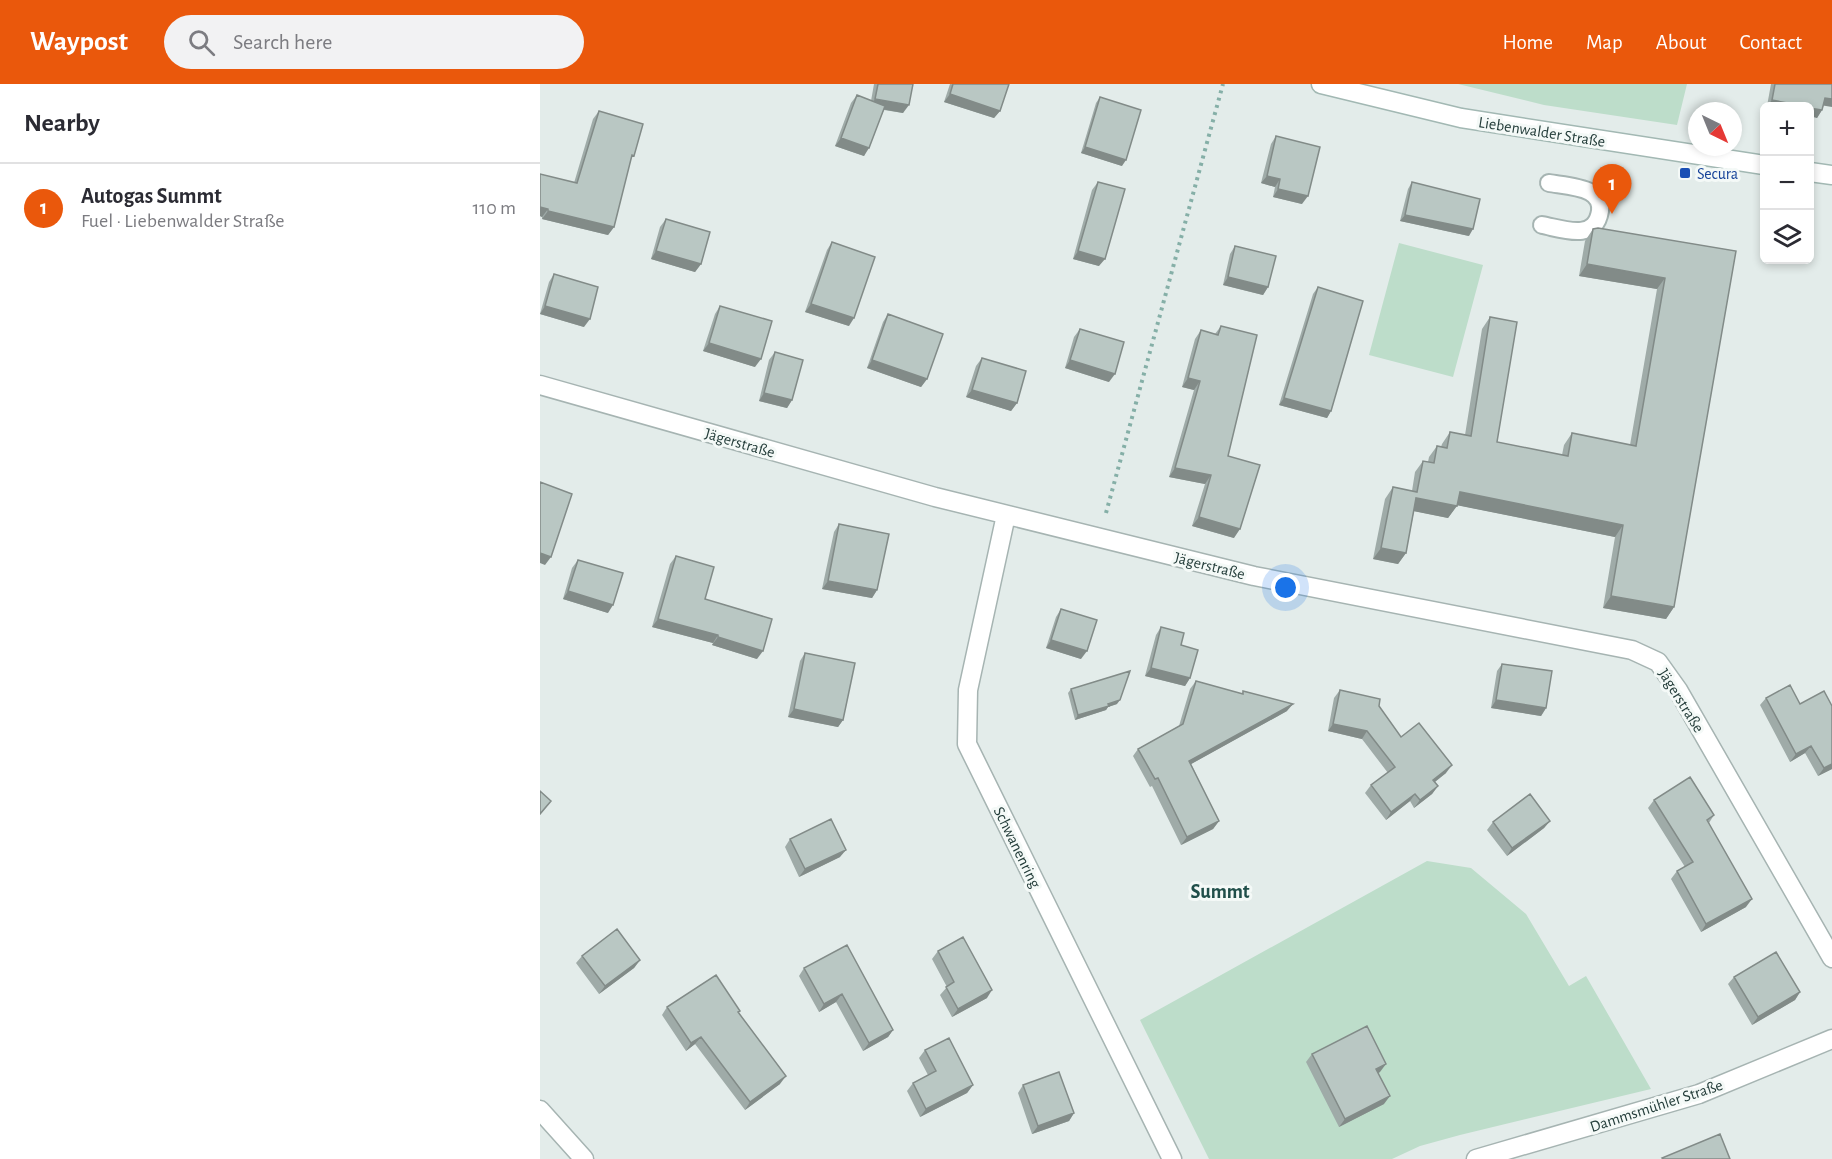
<!DOCTYPE html>
<html lang="en">
<head>
<meta charset="utf-8">
<style>
  body { margin:0; font-family:"Alegreya Sans",sans-serif; background:#f2f2f3; color:#2b2b33 }
  .controls { position:absolute; right:18px; top:18px; display:grid; overflow:hidden; border-radius:9px; box-shadow:0 3px 9px #0003 }
  .controls button { width:54px; height:54px; display:grid; place-items:center; padding:0; border:0; border-bottom:2px solid #e1e1e2; background:#fff; color:#2b2b33; font:30px sans-serif }
  .compass { position:absolute; left:1148px; top:18px; width:54px; height:54px; border-radius:50%; background:#fff; box-shadow:0 3px 9px #0003; rotate:137deg }
  .you { position:absolute; left:746px; top:504px; width:21px; height:21px; margin:-15px; border:4px solid #fff; border-radius:50%; background:#1a73e8; box-shadow:0 0 0 9px #1a73e833 }
  .badge { display:grid; place-items:center; width:39px; height:39px; border-radius:50%; background:#ea580c; color:#fff; font-size:20px; font-weight:700 }
  .pin { position:absolute; translate:-50% -50px; filter:drop-shadow(0 2px 3px #0008) }
  .pin::after { content:''; position:absolute; top:32px; width:21px; height:18px; background:inherit; clip-path:polygon(0 0,100% 0,50% 100%) }
  .list { margin:0; padding:0; list-style:none }
  h2 { display:flex; justify-content:space-between; align-items:center; height:78px; margin:0; padding:0 24px; font-size:26px }
  h2 small { font-size:20px; font-weight:400; color:#7c7c81 }
  .list li { display:grid; grid-template-columns:39px 1fr auto; gap:18px; align-items:center; box-sizing:border-box; height:90px; padding:0 24px; border-top:2px solid #e1e1e2 }
  .list b { display:block; font-size:22px; white-space:nowrap }
  .list p { margin:0; font-size:20px; white-space:nowrap; color:#7c7c81 }
  .list em { font-size:20px; font-style:normal; color:#7c7c81 }
  .icon { flex:none; width:33px; height:33px; fill:none; stroke:currentColor; stroke-width:2; stroke-linecap:round; stroke-linejoin:round }
  .map { position:relative; flex:none; width:1292px; height:1075px; overflow:hidden }
  header { display:flex; align-items:center; gap:36px; box-sizing:border-box; height:84px; padding:0 30px; background:#ea580c; color:#fff }
  header strong { font-size:28px }
  nav { display:flex; gap:33px; margin-inline-start:auto; font-size:21px }
  .search { width:420px; height:54px; background:#f2f2f3; display:flex; align-items:center; gap:15px; box-sizing:border-box; padding:0 21px; border-radius:33px; color:#7c7c81; font-size:22px }
  main { display:flex }
  aside { flex:1; background:#fff }
  .map>svg:first-child { display:block }
  .green { fill:#bdddca }
  .lines { fill:none; stroke-linecap:round; stroke-linejoin:round }
  .service-casing { stroke:#a6b4b2; stroke-width:20 }
  .minor-casing { stroke:#a6b4b2; stroke-width:21 }
  .secondary-casing { stroke:#a2b8b3; stroke-width:21 }
  .path { stroke:#85afa7; stroke-width:4; stroke-dasharray:3 4.5; stroke-linecap:butt }
  .service { stroke:#fff; stroke-width:16 }
  .minor { stroke:#fff; stroke-width:18 }
  .secondary { stroke:#fff; stroke-width:18 }
  .wall { fill:#9faba8 }
  .shaded-wall { fill:#828b88 }
  .building { fill:#b9c7c3; stroke:#828b88; stroke-width:1.5 }
  .transit-dot { fill:#1a4fb4; stroke:#f4f9f7; stroke-width:2 }
  .labels { text-anchor:middle; stroke-width:6; stroke-linejoin:round; paint-order:stroke }
  .street-label { font-size:16px; fill:#243d3a; stroke:#f4f9f7 }
  .transit-label { font-size:16px; fill:#164399; stroke:#f4f9f7; text-anchor:start }
  .quarter-label { font-size:20px; font-weight:bold; fill:#204f4a; stroke:#f4f9f7 }
</style>
</head>
<body>
<header>
<strong>Waypost</strong>
<div class="search"><svg class="icon" aria-label="search" viewBox="0 0 24 24"><circle cx="10" cy="10" r="6"/><path d="M15 15l6 6"/></svg>Search here</div>
<nav><a>Home</a><a>Map</a><a>About</a><a>Contact</a></nav>
</header>
<main>
<aside>
<h2>Nearby<small></small></h2>
<ul class="list">
<li><span class="badge">1</span><div><b>Autogas Summt</b><p>Fuel · Liebenwalder Straße</p></div><em>110 m</em></li>
</ul>
</aside>
<div class="map">
<svg width="1292" height="1075" viewBox="0 0 1292 1075">
  <rect width="100%" height="100%" fill="#e3ecea"/>
  <path class="green" d="M918,0H1147L1137,41L1004,21Z
    M859,159L943,181L913,293L829,271Z
    M887,777L931,784L986,830L1029,902L1046,892L1111,1005L920,1051L880,1062L852,1075H669L600,936Z"/>
  <g class="lines">
    <defs>
      <path id="service" d="M1002,141C1023,145 1055,158 1060,127C1061,119 1057,112 1050,108C1039,102 1021,101 1009,99"/>
      <path id="minor" d="M0,301L395,413L714,492L1092,566L1118,578L1138,606L1292,874
        M466,431L428,606L427,660L632,1075
        M0,1026L44,1075
        M936,1075L1159,1010L1292,955"/>
      <path id="secondary" d="M781,0L921,34L1224,81
        M1270,88L1292,91"/>
    </defs>
    <use href="#service" class="service-casing"/>
    <use href="#minor" class="minor-casing"/>
    <use href="#secondary" class="secondary-casing"/>
    <path class="path" d="M566,429L683,0"/>
    <use href="#service" class="service"/>
    <use href="#minor" class="minor"/>
    <use href="#secondary" class="secondary"/>
  </g>
  <path class="wall" d="M334,0H373L363,29L344,26L324,72L295,62L311,19L317,11L331,17Z
    M410,0H469L460,27L454,34L404,18Z
    M1231,0H1292L1282,26L1277,34L1269,22H1227Z
    M560,13L582,82L541,69L556,19Z
    M59,27L90,77L74,143L68,151L2,135V133L0,132L34,99L53,35Z
    M736,52L762,120L733,113L735,103L721,99L731,60Z
    M558,98L559,182L533,175L552,106Z
    M872,98L929,152L860,137L868,105Z
    M126,135L161,180L155,188L111,175L120,143Z
    M1053,145L1196,167L1134,523L1126,535L1063,524L1075,453L917,421L908,434L874,427L866,469L858,480L833,475L845,415L853,403L872,407L875,388L883,377L888,378L889,373L897,362L901,363L902,360L910,348L925,351L942,245L950,233L957,358L1022,371L1024,361L1032,349L1090,361L1117,205L1039,192L1045,157Z
    M292,158L309,242L265,228L287,166Z
    M695,162L728,203L723,211L683,201L690,170Z
    M14,190L44,243L0,230L9,198Z
    M778,203L791,327L787,334L739,321L773,210Z
    M180,222L215,283L163,267L175,230Z
    M348,230L387,295L381,303L327,284L343,238Z
    M681,242L688,372L694,454L652,442L665,400L629,393L654,306L642,303L655,255L661,246L675,250Z
    M540,245L569,298L525,284L534,253Z
    M235,268L252,316L247,324L219,317L229,276Z
    M442,274L477,319L471,327L426,313L436,282Z
    M299,440L337,506L332,514L282,505L294,448Z
    M136,472L165,515L217,575L172,561L173,559L112,543L130,480Z
    M38,476L68,529L23,515L32,484Z
    M521,525L541,575L506,564L516,533Z
    M621,543L641,561L650,594L645,602L605,592L616,551Z
    M265,569L303,636L298,643L248,633L260,577Z
    M962,580L1006,624L1001,632L951,624L957,587Z
    M656,597L702,610L703,607L747,627L651,680L679,737L673,745L641,761L612,702L610,703L593,672L598,665L639,642L650,605Z
    M531,605L577,620L568,623L566,626L535,636L528,609Z
    M800,606L839,622L861,653L906,689L895,698L898,702L892,710L874,724L870,717L846,736L825,709L831,701L848,689L822,655L788,647L794,614Z
    M1226,614L1260,620L1292,685L1278,692L1265,669L1250,678L1220,621Z
    M1114,716L1174,731L1169,739L1206,823L1161,848L1131,795L1137,787L1145,783L1108,724Z
    M1010,737L1004,744L967,772L947,746L953,738Z
    M250,755L300,773L259,793L245,763Z
    M398,867L447,914L412,933L400,911L407,903L392,875Z
    M42,872L100,876L94,884L59,910L36,879Z
    M264,884L353,946L348,953L323,967L296,918L279,928L259,892Z
    M1194,893L1260,908L1255,916L1212,941L1188,900Z
    M127,923L200,927L199,929L240,1000L205,1026L155,960L146,967L122,931Z
    M385,966L433,1001L427,1009L380,1033L367,1007L373,999L388,991L379,974Z
    M772,970L840,988L838,989L844,1020L799,1043L766,978Z
    M483,1001L534,1029L529,1037L492,1050L478,1009Z"/>
  <path class="shaded-wall" d="M410,10L460,27L454,34L404,18Z
    M1285,14L1292,15V23L1280,21Z
    M335,15L369,21L363,29L330,23Z
    M1232,16L1263,22H1227Z
    M1269,24L1282,26L1277,34L1269,32Z
    M301,54L329,64L324,72L295,62Z
    M545,63L586,76L582,82L541,69Z
    M727,92L740,95L735,103L721,99Z
    M738,105L768,112L762,120L733,113Z
    M0,123L8,125L2,133L0,132Z
    M8,127L74,143L68,151L2,135Z
    M865,131L933,145L929,152L860,137Z
    M116,167L161,180L155,188L111,175Z
    M538,167L565,175L559,182L533,175Z
    M1047,180L1125,194L1117,205L1039,192Z
    M688,193L728,203L723,211L683,201Z
    M271,220L314,234L309,242L265,228Z
    M5,222L50,235L44,243L0,230Z
    M169,259L221,275L215,283L163,267Z
    M332,276L387,295L381,303L327,284Z
    M530,276L575,290L569,298L525,284Z
    M648,294L660,297L654,306L642,303Z
    M432,306L477,319L471,327L426,313Z
    M224,309L252,316L247,324L219,317Z
    M744,314L791,327L787,334L739,321Z
    M635,384L671,391L665,400L629,393Z
    M920,408L1083,441L1075,453L911,420Z
    M876,414L917,422L908,434L868,426Z
    M659,433L700,445L694,454L652,442Z
    M841,464L866,469L858,480L833,475Z
    M0,469L11,473L5,481L0,479Z
    M288,497L337,506L332,514L282,505Z
    M28,507L73,521L68,529L23,515Z
    M1071,512L1134,523L1126,535L1063,524Z
    M118,535L178,551L173,559L112,543Z
    M178,553L223,567L217,575L172,561Z
    M511,556L547,567L541,575L506,564Z
    M611,584L650,594L645,602L605,592Z
    M580,616L577,620L568,623L566,626L535,636L538,631Z
    M956,616L1006,624L1001,632L951,624Z
    M753,620L747,627L644,684L649,677Z
    M254,625L303,636L298,643L248,633Z
    M793,640L827,647L822,655L788,647Z
    M1271,662L1265,669L1250,678L1256,670Z
    M1292,680V685L1278,692L1284,684Z
    M912,681L906,689L887,704L893,696Z
    M898,702L892,710L874,724L880,716Z
    M875,710L870,717L846,736L851,728Z
    M679,737L673,745L641,761L647,753Z
    M1010,737L1004,744L967,772L972,764Z
    M306,766L300,773L259,793L265,785Z
    M1212,815L1206,823L1161,848L1166,840Z
    M100,876L94,884L59,910L65,902Z
    M452,906L447,914L412,933L418,925Z
    M1260,908L1255,916L1212,941L1218,933Z
    M302,910L296,918L279,928L284,920Z
    M353,946L348,953L323,967L329,959Z
    M161,953L155,960L146,967L151,959Z
    M846,980L840,988L831,993L836,985Z
    M246,992L240,1000L205,1026L210,1018Z
    M433,1001L427,1009L380,1033L386,1025Z
    M850,1012L844,1020L799,1043L805,1035Z
    M534,1029L529,1037L492,1050L498,1042Z"/>
  <path class="building" d="M338,0H373L369,21L335,15Z
    M413,0H469L460,27L410,10Z
    M1235,0H1292V15L1285,14L1282,26L1269,24V22H1263L1232,16Z
    M317,11L345,22L329,64L301,54Z
    M560,13L601,26L586,76L545,63Z
    M59,27L103,40L94,72L92,71L74,143L8,127V125L0,123V90L37,99Z
    M736,52L780,63L768,112L738,105L740,95L727,92Z
    M558,98L585,105L565,175L538,167Z
    M872,98L940,115L933,145L865,131Z
    M126,135L170,148L161,180L116,167Z
    M1058,144L1196,167L1134,523L1071,512L1083,441L920,408L917,422L876,414L866,469L841,464L853,403L877,408L883,377L894,379L897,362L907,364L910,348L931,352L950,233L977,238L957,358L1028,372L1032,349L1096,362L1125,194L1047,180L1053,145Z
    M292,158L335,173L314,234L271,220Z
    M695,162L736,172L728,203L688,193Z
    M14,190L58,203L50,235L5,222Z
    M778,203L823,217L791,327L744,314Z
    M180,222L232,237L221,275L169,259Z
    M348,230L403,250L387,295L332,276Z
    M681,242L717,251L688,372L720,381L700,445L659,433L671,391L635,384L660,297L648,294L661,246L678,251Z
    M540,245L584,258L575,290L530,276Z
    M235,268L263,276L252,316L224,309Z
    M442,274L486,287L477,319L432,306Z
    M0,398L32,410L11,473L0,469Z
    M299,440L349,450L337,506L288,497Z
    M136,472L174,483L165,515L232,535L223,567L178,553V551L118,535Z
    M38,476L83,489L73,521L28,507Z
    M521,525L557,536L547,567L511,556Z
    M621,543L644,549L641,561L658,566L650,594L611,584Z
    M265,569L315,579L303,636L254,625Z
    M962,580L1012,587L1006,624L956,616Z
    M590,587L580,616L568,620L569,622L538,631L531,605Z
    M656,597L703,610V607L753,620L649,677L679,737L647,753L618,694L615,695L598,665L643,640Z
    M1250,601L1260,620L1284,607L1292,622V680L1284,684L1271,662L1256,670L1226,614Z
    M800,606L840,615L839,622L861,653L879,639L912,681L893,696L898,702L880,716L875,710L851,728L831,701L855,683L827,647L793,640Z
    M1150,693L1174,731L1167,736L1212,815L1166,840L1137,787L1153,778L1114,716Z
    M0,707L11,717L0,730Z
    M990,710L1010,737L972,764L953,738Z
    M291,735L306,766L265,785L250,755Z
    M77,845L100,876L65,902L42,872Z
    M423,853L452,906L418,925L406,903L414,898L398,867Z
    M307,861L353,946L329,959L302,910L284,920L264,884Z
    M1236,868L1260,908L1218,933L1194,893Z
    M176,891L200,927L198,928L246,992L210,1018L161,953L151,959L127,923Z
    M827,942L846,980L836,985L850,1012L805,1035L772,970Z
    M409,954L433,1001L386,1025L373,999L396,987L385,966Z
    M519,988L534,1029L498,1042L483,1001Z
    M1180,1050L1190,1075H1123L1122,1074Z"/>
  <rect class="transit-dot" x="1139" y="83" width="12" height="12" rx="3"/>
  <g class="labels">
    <g class="street-label">
      <text transform="translate(1002 47) rotate(9)" y="6">Liebenwalder Straße</text>
      <text transform="translate(200 358) rotate(16)" y="6">Jägerstraße</text>
      <text transform="translate(670 481) rotate(14)" y="6">Jägerstraße</text>
      <text transform="translate(1142 616) rotate(58)" y="6">Jägerstraße</text>
      <text transform="translate(478 763) rotate(64)" y="6">Schwanenring</text>
      <text transform="translate(1116 1021) rotate(-18)" y="6">Dammsmühler Straße</text>
    </g>
    <g class="transit-label">
      <text x="1157" y="95">Secura</text>
    </g>
    <g class="quarter-label">
      <text x="680" y="814">Summt</text>
    </g>
  </g>
</svg>
<div class="controls">
<button>+</button>
<button>−</button>
<button><svg class="icon" aria-label="layers" viewBox="0 0 24 24"><path d="M12 4l9 5-9 5-9-5zM3 14l9 5 9-5"/></svg></button>
</div>
<svg class="compass" viewBox="-18 -18 36 36"><path d="M0-13l5 13h-10z" fill="#e53935"/><path d="M0 13l5-13h-10z" fill="#7c7c81"/></svg>
<div class="you"></div>
<div class="pin badge" style="left:1072px;top:130px">1</div>
</div>
</main>
</body>
</html>
